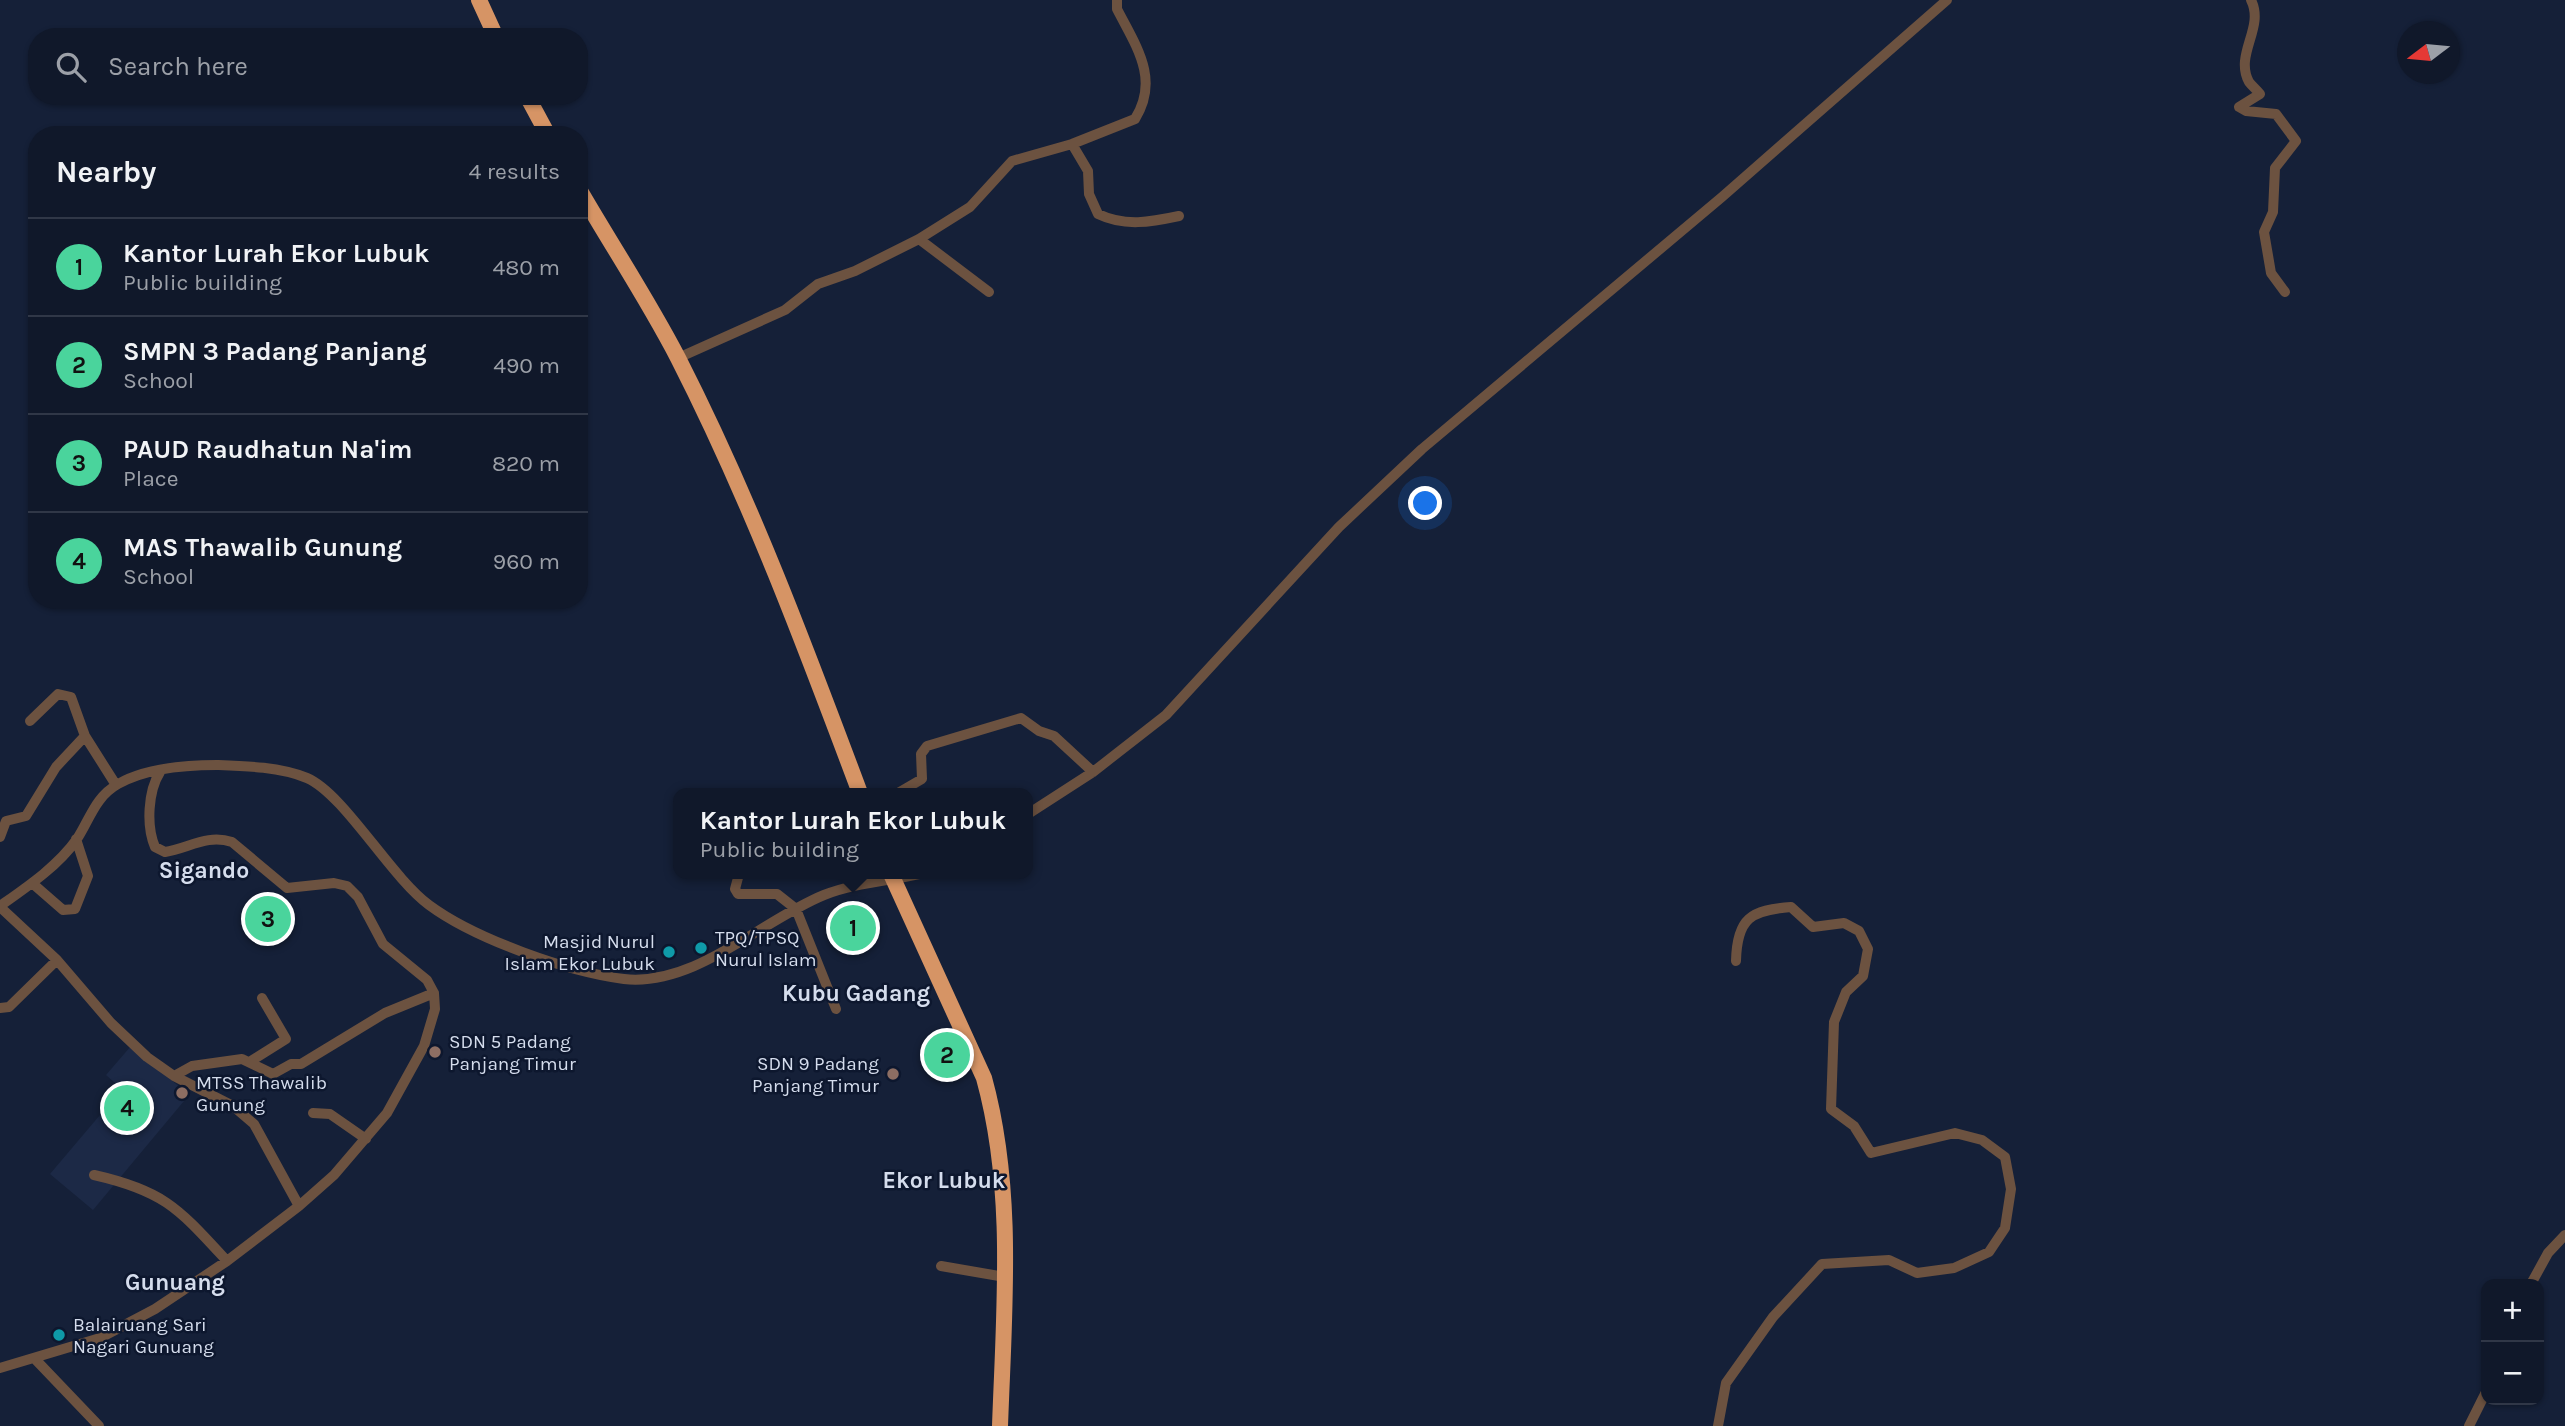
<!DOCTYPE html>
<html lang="en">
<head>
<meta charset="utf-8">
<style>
  body { margin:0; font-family:Karla,sans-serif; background:#192132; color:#f1f3f6 }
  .controls { position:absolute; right:21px; bottom:21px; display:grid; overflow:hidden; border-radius:14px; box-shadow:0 2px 5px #0004 }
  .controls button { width:63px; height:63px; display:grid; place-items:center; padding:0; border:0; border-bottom:2px solid #303747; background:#10182a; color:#f1f3f6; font:35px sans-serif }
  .compass { position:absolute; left:2397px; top:21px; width:63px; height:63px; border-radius:50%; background:#10182a; box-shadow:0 2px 5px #0004; rotate:254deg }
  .you { position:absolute; left:1426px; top:504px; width:24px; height:24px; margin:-18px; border:5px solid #fff; border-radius:50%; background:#1a73e8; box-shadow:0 0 0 10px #1a73e833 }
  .badge { display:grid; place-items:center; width:46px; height:46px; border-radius:50%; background:#4ad49c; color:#111; font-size:23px; font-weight:700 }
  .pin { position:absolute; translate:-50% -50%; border:4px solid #fff; box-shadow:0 2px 7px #0006 }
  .popup { position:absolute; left:673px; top:788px; width:360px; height:91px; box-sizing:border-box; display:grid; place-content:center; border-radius:14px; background:#10182a; filter:drop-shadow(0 2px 5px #0005); font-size:23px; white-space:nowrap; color:#9ca0a8 }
  .popup b { font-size:26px; color:#f1f3f6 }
  .popup::after { content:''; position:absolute; left:50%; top:100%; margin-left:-14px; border:14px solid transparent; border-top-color:#10182a }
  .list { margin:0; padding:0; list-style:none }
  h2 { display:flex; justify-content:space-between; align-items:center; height:91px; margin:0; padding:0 28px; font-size:30px }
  h2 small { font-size:23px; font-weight:400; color:#9ca0a8 }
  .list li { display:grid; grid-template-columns:46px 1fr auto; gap:21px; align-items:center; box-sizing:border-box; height:98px; padding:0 28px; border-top:2px solid #303747 }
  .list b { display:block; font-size:26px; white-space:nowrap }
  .list p { margin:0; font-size:23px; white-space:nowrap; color:#9ca0a8 }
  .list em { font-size:23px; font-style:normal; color:#9ca0a8 }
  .icon { flex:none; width:38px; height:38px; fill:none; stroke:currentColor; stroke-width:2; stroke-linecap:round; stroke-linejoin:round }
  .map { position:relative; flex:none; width:2565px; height:1426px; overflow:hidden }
  .search { position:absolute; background:#10182a; box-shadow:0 2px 5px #0004; left:28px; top:28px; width:560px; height:77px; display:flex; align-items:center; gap:18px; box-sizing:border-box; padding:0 24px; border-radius:28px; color:#9ca0a8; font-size:26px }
  .panel { position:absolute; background:#10182a; box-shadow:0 2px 5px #0004; left:28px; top:126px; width:560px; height:483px; border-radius:28px }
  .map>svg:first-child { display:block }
  .built { fill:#1c2946 }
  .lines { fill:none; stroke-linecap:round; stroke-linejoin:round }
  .minor { stroke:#6c5240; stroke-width:10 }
  .highway { stroke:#d69465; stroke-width:16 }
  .culture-dot { fill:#0f9aa8; stroke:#0d172e; stroke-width:2.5 }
  .education-dot { fill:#8d6e63; stroke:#0d172e; stroke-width:2.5 }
  .labels { text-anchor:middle; stroke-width:5; stroke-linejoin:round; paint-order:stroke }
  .poi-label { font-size:19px; fill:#d5dded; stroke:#0d172e; text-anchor:start }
  .quarter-label { font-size:23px; font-weight:bold; fill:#d5dded; stroke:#0d172e }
</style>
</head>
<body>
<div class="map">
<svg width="2565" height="1426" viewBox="0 0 2565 1426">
  <rect width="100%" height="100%" fill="#152038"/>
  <path class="built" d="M131,1046L189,1095L93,1210L50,1174L122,1089L106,1075Z"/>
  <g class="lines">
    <path class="minor" d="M2251,0C2265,28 2234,54 2249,82C2252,86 2257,90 2260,94L2239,107L2246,111L2276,114L2296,141L2275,168L2273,212L2264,232L2271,273L2285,292
      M1072,144L1088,171L1089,194L1098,214C1125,227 1151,222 1179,216
      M919,239L989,292
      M678,358L785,310L818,284L855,271L919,239L970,207L1012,161L1072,144L1135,119C1160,79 1136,46 1117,9V0
      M30,721L58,694L71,697L85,736L116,785
      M898,793L922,779L921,754L927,746L1021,718L1039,731L1054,736L1093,772
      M1028,814L1093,772L1166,715L1339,527L1422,449L1722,197L1947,0
      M0,837L6,821L26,816L56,767L85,736
      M739,874L735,889L738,894H777L796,909L836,1009
      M32,883L63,910L75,909L88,876L76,839
      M0,906C27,887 58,866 77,839C90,819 95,797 118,784C146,768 185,765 217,765C246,766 280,767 307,778C344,794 390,876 429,905C475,939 568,972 624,979C695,987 762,920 824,895C854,883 888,881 919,874
      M0,907L57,960L111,1023L147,1057L174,1076L233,1106L254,1124L299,1206
      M0,1008L9,1007L57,960
      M251,1061L286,1039L262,998
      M174,1076L192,1066L242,1059L273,1074L291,1064H301L385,1013L434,993
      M313,1113L330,1114L366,1139
      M94,1175C165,1191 179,1209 227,1261
      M941,1266L1005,1277
      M2531,1284L2548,1253L2565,1235
      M35,1359L99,1426
      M0,1368L100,1338L155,1309L227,1261L299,1206L334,1175L387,1113L424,1046L435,1009L434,993L427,980L383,944L358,897L347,886L334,883L287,888L232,842C207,834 189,848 165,852L155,847C146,826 148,791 160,772
      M1718,1426L1726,1383L1773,1317L1822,1264L1889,1260L1917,1273L1954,1268L1989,1252L2005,1228L2011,1189L2005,1157L1982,1140L1955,1133L1871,1153L1854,1126L1831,1109L1834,1022L1846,992L1863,976L1868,949L1859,931L1844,923L1813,927L1791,907C1751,910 1737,918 1736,961
      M2469,1426L2486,1392"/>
    <path class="highway" d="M479,0L496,37
      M527,96L548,135
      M579,189C612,246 648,300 678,358C750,499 805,646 860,793
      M891,874L984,1078C1015,1190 1004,1311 1000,1426"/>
  </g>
  <g class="culture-dot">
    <circle cx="701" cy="948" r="7"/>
    <circle cx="669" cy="952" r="7"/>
    <circle cx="59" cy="1335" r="7"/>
  </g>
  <g class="education-dot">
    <circle cx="435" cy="1052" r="7"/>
    <circle cx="893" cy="1074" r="7"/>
    <circle cx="182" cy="1093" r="7"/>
  </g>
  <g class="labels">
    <g class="poi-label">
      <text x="715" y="944">TPQ/TPSQ<tspan x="715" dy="22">Nurul Islam</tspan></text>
      <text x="655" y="948" text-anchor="end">Masjid Nurul<tspan x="655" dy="22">Islam Ekor Lubuk</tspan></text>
      <text x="449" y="1048">SDN 5 Padang<tspan x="449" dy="22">Panjang Timur</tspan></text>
      <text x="879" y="1070" text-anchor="end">SDN 9 Padang<tspan x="879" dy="22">Panjang Timur</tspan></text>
      <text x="196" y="1089">MTSS Thawalib<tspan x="196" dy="22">Gunung</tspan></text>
      <text x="73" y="1331">Balairuang Sari<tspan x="73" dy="22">Nagari Gunuang</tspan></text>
    </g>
    <g class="quarter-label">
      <text x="204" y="878">Sigando</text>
      <text x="856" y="1001">Kubu Gadang</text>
      <text x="944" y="1188">Ekor Lubuk</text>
      <text x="175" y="1290">Gunuang</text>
    </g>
  </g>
</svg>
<div class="controls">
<button>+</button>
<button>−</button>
</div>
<svg class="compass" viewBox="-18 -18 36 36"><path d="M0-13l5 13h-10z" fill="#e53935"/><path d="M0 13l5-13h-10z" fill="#9ca0a8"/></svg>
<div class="you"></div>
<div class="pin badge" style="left:853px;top:928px">1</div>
<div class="popup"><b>Kantor Lurah Ekor Lubuk</b>Public building</div>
<div class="pin badge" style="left:947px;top:1055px">2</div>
<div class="pin badge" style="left:268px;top:919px">3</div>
<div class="pin badge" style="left:127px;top:1108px">4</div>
<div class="search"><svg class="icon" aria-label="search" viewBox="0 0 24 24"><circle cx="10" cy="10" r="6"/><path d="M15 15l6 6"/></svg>Search here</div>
<section class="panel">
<h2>Nearby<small>4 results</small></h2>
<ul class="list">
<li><span class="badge">1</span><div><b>Kantor Lurah Ekor Lubuk</b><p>Public building</p></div><em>480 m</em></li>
<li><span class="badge">2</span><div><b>SMPN 3 Padang Panjang</b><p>School</p></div><em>490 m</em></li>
<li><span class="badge">3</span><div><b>PAUD Raudhatun Na'im</b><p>Place</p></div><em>820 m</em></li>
<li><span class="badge">4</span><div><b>MAS Thawalib Gunung</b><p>School</p></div><em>960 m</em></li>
</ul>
</section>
</div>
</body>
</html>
